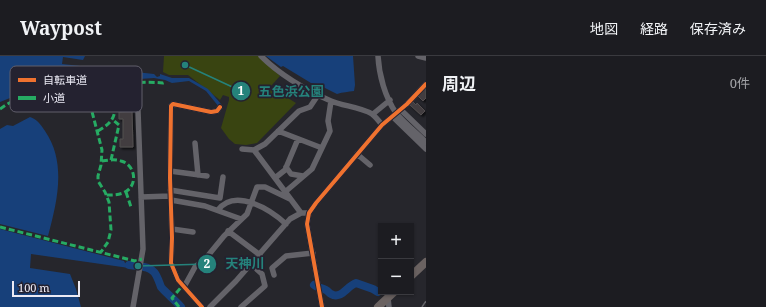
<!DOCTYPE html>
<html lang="ja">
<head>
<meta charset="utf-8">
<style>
  body { margin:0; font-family:"Noto Serif","Noto Sans JP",serif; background:#25252a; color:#f1f3f6 }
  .controls { position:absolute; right:12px; bottom:12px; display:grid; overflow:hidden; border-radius:0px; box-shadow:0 1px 3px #0004 }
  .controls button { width:36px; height:36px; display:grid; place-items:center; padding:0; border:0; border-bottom:1px solid #3a3a3f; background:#1c1c21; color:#f1f3f6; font:20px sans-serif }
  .scale { position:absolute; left:12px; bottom:10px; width:68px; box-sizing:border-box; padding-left:4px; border:2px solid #ebeaf4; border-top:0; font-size:11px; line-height:14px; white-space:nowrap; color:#ebeaf4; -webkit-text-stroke:3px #242230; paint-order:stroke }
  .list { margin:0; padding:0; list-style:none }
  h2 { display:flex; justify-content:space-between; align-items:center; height:52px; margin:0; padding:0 16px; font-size:17px }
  h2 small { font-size:13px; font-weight:400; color:#a0a1a5 }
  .map { position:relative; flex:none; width:426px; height:251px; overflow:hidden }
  header { display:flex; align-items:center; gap:24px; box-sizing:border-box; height:56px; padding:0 20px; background:#1c1c21; border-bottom:1px solid #3a3a3f }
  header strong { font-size:19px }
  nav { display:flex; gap:22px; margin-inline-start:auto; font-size:14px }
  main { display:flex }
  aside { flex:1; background:#1c1c21 }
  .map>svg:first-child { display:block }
  .green { fill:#394411 }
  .water { fill:#17407a }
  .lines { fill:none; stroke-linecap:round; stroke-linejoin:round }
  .river { stroke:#17407a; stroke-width:8 }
  .building { fill:#423e40; stroke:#524e4f; filter:url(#shadow) }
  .minor { stroke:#646369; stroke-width:5.5 }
  .highway { stroke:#6a6261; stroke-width:8 }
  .rail { stroke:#636368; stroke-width:1.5; stroke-dasharray:7 7; stroke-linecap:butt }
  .quiet { stroke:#26ab63; stroke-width:3; stroke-dasharray:6 3; stroke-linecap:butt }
  .cycleway-casing { stroke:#242230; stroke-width:6 }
  .cycleway { stroke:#ef722f; stroke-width:4 }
  .key { fill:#242230; stroke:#605e6b; stroke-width:1 }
  .key-label { font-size:11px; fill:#ebeaf4 }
  .leader { fill:none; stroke:#25827b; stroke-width:1.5 }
  .callout-dot { fill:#25827b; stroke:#242230; stroke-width:1.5 }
  .mark-label { font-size:12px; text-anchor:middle; font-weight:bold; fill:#fff }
  .callout-label { font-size:13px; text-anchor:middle; font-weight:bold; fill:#25827b; stroke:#242230; stroke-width:3.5; stroke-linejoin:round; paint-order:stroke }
</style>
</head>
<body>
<header>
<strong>Waypost</strong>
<nav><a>地図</a><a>経路</a><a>保存済み</a></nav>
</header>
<main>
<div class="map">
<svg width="426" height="251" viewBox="0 0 426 251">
  <defs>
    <filter id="shadow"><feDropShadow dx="2" dy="2" stdDeviation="1" flood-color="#0009"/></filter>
  </defs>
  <rect width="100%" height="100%" fill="#26262c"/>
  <path class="green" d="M164,0H259L280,20L270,31L296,47L257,87L246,89L235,88L229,83L221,72L229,44V41L223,39L220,44L188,19H169L163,16Z"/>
  <path class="water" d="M0,0H85L83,4L63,1L62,8L154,18L157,21L160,20V18L172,22H189L208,33L221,48L219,51L206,35L189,25L172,27L165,24L154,22L40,30L0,46Z
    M266,0H353L355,29L354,35C348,36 343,36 337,38L317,28L311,27L283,10L281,11Z
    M30,61C37,63 41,69 45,75C67,107 57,146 48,180L0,168V73L7,69L13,70Z
    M0,173L124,205L125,207L129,208V212L31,198L30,212L70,218L76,233L81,251H0Z"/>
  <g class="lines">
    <path class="river" d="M129,209L138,210
      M144,211C156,213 157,221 161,231C163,234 178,247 181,251
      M314,229C317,232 322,231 326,234C328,235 329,237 331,238C341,244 347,230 356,227L373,233L378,236"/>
  </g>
  <path class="building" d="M426,31V42L423,45L418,40Z
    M413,46L416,49L417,47L425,55L421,59L410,49Z
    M132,55L133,91H120V83H123V63H119V56Z"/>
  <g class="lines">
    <path class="minor" d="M261,0C280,19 306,34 331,45C343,50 361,51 372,58C376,61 379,65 382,69
      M378,0C379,19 385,41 396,57C404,67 417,77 426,86
      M418,0L426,2
      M401,54L426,78
      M373,58L390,44
      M393,61L426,93
      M278,75L322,92
      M195,87L198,119
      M242,93L254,94L301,157
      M254,94L265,88L299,55L310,51L318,39
      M357,98L370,109
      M286,111L291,118L303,120
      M170,115L207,120
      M275,122L285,114L298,83
      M170,134L220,142L223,121
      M285,136L312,113L330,75L328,65L331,45
      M141,141L170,140
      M171,144L205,150L241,163
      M218,154C235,131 271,154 286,168
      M172,173L193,176
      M228,175L260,199
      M274,219L272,212L286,200L313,197
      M184,231L195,211L206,202L224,180L247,158L257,131H265L290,143
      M388,242L389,251
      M133,251L143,193L137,27
      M202,251L178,224L171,207L172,182L170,122L171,50L173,48L211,56L217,55L220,51
      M210,251L236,225L290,163L301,157H309
      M241,251L265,230L262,218L251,208
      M322,251L307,168L309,157L316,147L382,69L407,48L426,28"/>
    <path class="highway" d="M411,220L426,206
      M378,251L394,236"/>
    <path class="rail" d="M422,251L426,245"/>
    <path class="quiet" d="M68,32L82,39L90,48L102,94L101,109L98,120V125L105,136L109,146L111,174L108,186L101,196
      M90,34L102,35L114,42
      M0,53C29,32 64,32 99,29C120,28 142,25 163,27L166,26
      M98,75C113,66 117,60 114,42L127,32L129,12
      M111,104L119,69L112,63
      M102,105C108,104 115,103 121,105C134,108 138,126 128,134C122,139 114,139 106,139
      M126,136L131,151
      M0,171L135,205L142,203
      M179,251L172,242L183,229"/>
    <defs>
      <path id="cycleway" d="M202,251L178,224L171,207L172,182L170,122L171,50L173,48L211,56L217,55L220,51
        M322,251L307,168L309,157L316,147L382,69L407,48L426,28"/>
    </defs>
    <use href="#cycleway" class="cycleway-casing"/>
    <use href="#cycleway" class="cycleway"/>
  </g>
  <rect x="10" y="10" width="132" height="46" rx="6" class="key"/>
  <rect x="18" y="22" width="18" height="4" fill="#ef722f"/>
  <rect x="18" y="40" width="18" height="4" fill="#26ab63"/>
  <g class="key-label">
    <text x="43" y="28">自転車道</text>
    <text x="43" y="46">小道</text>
  </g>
  <path class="leader" d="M185 9L241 35M138 210L207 208"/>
  <g class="callout-dot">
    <circle cx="185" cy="9" r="4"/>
    <circle cx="138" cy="210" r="4"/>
    <circle cx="241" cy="35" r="10"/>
    <circle cx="207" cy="208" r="10"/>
  </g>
  <g class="mark-label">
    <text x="241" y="39">1</text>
    <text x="207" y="212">2</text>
  </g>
  <g class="callout-label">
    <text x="291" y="40">五色浜公園</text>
    <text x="245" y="212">天神川</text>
  </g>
</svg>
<div class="controls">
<button>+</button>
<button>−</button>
</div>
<div class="scale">100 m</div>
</div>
<aside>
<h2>周辺<small>0件</small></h2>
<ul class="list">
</ul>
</aside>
</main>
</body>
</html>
